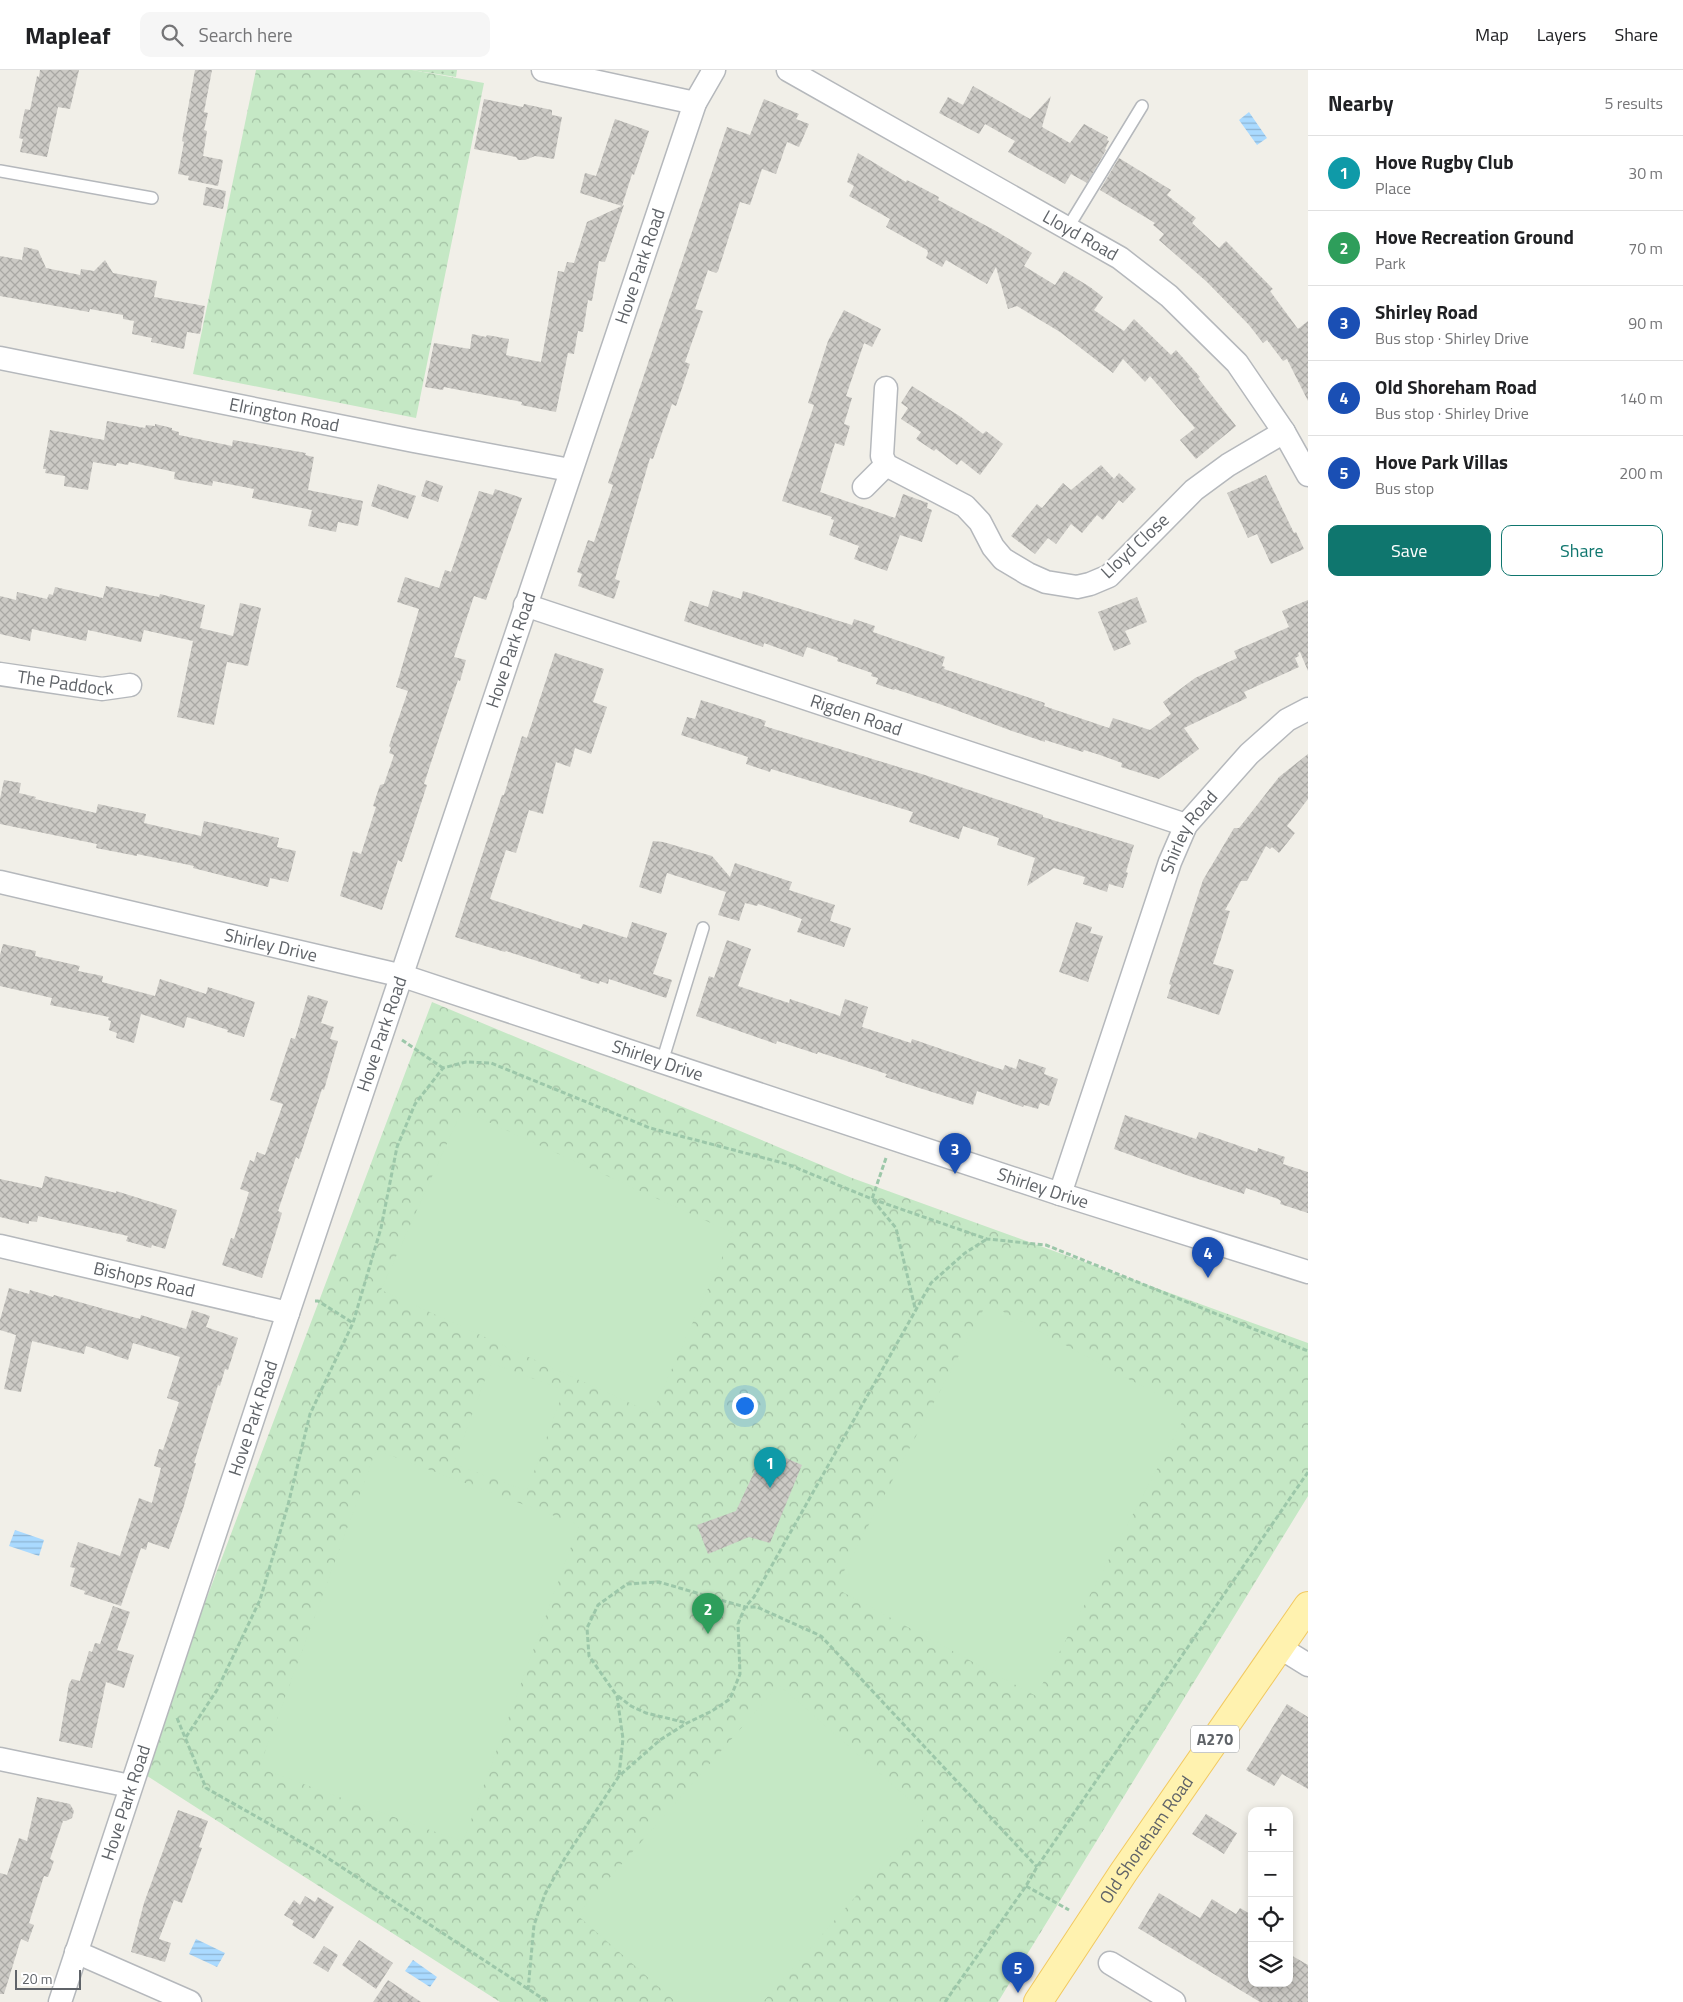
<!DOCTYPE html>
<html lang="en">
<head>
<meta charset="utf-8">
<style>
  body { margin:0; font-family:"Titillium Web",sans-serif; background:#f6f6f6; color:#202124 }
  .controls { position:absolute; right:15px; bottom:15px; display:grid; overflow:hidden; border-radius:10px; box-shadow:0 2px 8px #0003 }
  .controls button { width:45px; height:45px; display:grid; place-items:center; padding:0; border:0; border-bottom:1px solid #e0e0e0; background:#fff; color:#202124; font:25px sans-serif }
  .scale { position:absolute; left:15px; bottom:12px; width:66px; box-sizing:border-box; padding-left:5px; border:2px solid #5f6368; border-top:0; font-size:14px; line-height:18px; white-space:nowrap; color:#5f6368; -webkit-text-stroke:4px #fff; paint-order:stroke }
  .you { position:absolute; left:744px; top:1335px; width:18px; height:18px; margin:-12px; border:4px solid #fff; border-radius:50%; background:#1a73e8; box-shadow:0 0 0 8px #1a73e833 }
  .badge { display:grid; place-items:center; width:32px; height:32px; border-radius:50%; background:#0f766e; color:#fff; font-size:16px; font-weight:700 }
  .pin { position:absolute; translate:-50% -41px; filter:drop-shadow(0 1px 2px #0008) }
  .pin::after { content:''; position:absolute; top:26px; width:18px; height:15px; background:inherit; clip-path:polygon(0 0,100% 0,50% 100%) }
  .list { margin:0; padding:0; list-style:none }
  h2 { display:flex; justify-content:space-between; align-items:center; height:65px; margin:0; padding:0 20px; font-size:21px }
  h2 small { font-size:16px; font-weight:400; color:#757577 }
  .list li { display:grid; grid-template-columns:32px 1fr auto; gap:15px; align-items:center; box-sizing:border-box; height:75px; padding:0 20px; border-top:1px solid #e0e0e0 }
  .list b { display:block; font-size:19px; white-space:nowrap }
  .list p { margin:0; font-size:16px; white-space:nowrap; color:#757577 }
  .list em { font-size:16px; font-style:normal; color:#757577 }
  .actions { display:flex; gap:10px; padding:15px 20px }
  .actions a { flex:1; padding:11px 0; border:1px solid #0f766e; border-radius:10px; text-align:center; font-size:18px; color:#0f766e }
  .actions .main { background:#0f766e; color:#fff }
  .icon { flex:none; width:28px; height:28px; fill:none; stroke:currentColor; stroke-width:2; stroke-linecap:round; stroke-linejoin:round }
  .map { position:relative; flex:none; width:1308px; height:1932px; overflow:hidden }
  header { display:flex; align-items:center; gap:30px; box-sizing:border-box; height:70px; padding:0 25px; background:#fff; border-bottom:1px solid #e0e0e0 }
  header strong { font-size:24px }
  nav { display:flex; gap:28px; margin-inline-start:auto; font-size:18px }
  .search { width:350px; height:45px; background:#f6f6f6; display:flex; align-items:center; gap:12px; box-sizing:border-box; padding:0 18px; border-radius:10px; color:#757577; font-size:19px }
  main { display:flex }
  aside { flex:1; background:#fff }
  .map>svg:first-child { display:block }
  .grass { fill:url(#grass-dots) }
  .park { fill:url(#park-crowns) }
  .pitch { fill:#c5e8c5 }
  .water { fill:url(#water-rules) }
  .building { fill:url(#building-cross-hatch) }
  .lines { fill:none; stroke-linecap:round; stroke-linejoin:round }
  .service-casing { stroke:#b5b8bc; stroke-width:14 }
  .minor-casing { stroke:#b5b8bc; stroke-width:25 }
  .primary-casing { stroke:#f2c960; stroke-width:30 }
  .path { stroke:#9cc7a9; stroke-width:3; stroke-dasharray:5 2.5; stroke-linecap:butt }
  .service { stroke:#fff; stroke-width:11 }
  .minor { stroke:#fff; stroke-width:22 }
  .primary { stroke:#fff2af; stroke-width:28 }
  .labels { text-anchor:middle; stroke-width:4; stroke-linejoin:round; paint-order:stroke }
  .shield { fill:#fff; stroke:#8f9295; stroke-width:1 }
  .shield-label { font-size:16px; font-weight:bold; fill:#5f6368 }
  .street-label { font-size:18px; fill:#5f6368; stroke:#fff }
</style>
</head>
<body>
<header>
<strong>Mapleaf</strong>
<div class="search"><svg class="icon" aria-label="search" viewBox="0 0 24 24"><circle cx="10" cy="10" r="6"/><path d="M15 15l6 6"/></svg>Search here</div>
<nav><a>Map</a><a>Layers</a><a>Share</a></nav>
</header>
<main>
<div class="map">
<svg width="1308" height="1932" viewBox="0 0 1308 1932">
  <defs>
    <pattern id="grass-dots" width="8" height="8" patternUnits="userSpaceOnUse" patternTransform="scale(1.25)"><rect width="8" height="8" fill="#c5e8c5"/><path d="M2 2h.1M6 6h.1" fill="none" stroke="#a3c0a4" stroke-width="1.8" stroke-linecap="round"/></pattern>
    <pattern id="park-crowns" width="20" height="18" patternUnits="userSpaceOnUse" patternTransform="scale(1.25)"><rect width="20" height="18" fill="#c5e8c5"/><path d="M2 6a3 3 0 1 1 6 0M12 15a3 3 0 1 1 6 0" fill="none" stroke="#a3c0a4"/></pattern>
    <pattern id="water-rules" width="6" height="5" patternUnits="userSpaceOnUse" patternTransform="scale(1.25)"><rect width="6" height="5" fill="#aadaff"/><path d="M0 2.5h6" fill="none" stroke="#8eb4d2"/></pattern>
    <pattern id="building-cross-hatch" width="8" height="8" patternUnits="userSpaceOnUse" patternTransform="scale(1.25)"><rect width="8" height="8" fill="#cccac5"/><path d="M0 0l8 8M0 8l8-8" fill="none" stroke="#a9a8a4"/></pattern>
  </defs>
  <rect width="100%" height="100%" fill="#f1efe8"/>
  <path class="grass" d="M412,0H457L456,7Z"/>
  <path class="park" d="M256,0H412L484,13L416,348L193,304Z
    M432,932L852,1108L1308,1273V1426L998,1932H500L141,1702Z"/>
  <path class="pitch" d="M462,1040L733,1163L652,1343L381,1220Z
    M987,1233L1188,1341L1036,1626L835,1518Z
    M491,1293L564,1320L527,1421L454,1394Z
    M376,1380L579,1455L463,1772L259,1698Z
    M779,1615L927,1745L763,1932H676L577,1845Z"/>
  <path class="water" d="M1249,42L1267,68L1257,75L1239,50Z
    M15,1460L44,1470L39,1486L9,1476Z
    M196,1869L225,1883L217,1897L189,1884Z
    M413,1890L437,1907L430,1917L405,1901Z"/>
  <path class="building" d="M40,0H79L70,39L58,37L47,87L20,82L23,69L19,68L25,39L30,40L37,6L39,7Z
    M195,0H212L204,42L208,43L204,60L207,61L203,86L223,90L218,116L188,110L189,106L178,104L184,72L182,71Z
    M973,16L1030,49L1051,26L1042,57L1070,73L1084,54L1108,67L1107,70L1109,71L1105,79L1106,80L1087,113L1071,104L1065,114L1008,82L1015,71L985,54L979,64L939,43L948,27L963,35Z
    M484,29L523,37L524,34L552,40V45L562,47L554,89L535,86L525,90H518L516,87L474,79Z
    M764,29L799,44L796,49L809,54L799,77L787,72L776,104L762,99L750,135L740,132L718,201L716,203L708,200L695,239L703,241L685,292L690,294L676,336L672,334L653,389L650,388L615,509L620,511L614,529L578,516L582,504L577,502L588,470L594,472L613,415L608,413L727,57L750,65Z
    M615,49L649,61L634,105L632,104L622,136L580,123L585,103L596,106Z
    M858,83L906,112L907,110L939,127L938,130L996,161L1032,183L1024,196L1055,215L1064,201L1090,217L1103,227L1094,240L1124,261L1134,249L1171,285L1176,280L1200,307L1198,308L1236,356L1196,389L1180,370L1195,358L1150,306L1145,312L1123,289L1113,303L1060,262L1017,236L1008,239L996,197L987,214L946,190L942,197L926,188L928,183L927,180L886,157L890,149L849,126L854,116L847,112Z
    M1119,88L1171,120L1167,125L1196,148L1192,153L1219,178L1226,171L1273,219L1270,221L1298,259L1308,251V331L1287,289L1283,291L1267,270L1263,273L1249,255L1207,212L1159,170L1164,164L1153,155L1155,153L1100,120Z
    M206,117L226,121L223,139L203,135Z
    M624,135L605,192L599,191L592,231L588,230L583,262L578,261L574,284L568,283L556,342L521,335L522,332L454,319L444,317L443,320L425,317L434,273L470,279L472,264L486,267L487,265L509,269L506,285L541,292L558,201L564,202L567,192L574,193L587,152Z
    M24,177L38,180L46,198L80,205L81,199L94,201L105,190L113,203L157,211L154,227L205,236L200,264L187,262L184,279L151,272L152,268L132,264L134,251L123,249V245L90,239L89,242L0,226V186L22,190Z
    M844,240L881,259L872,277L864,273L846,326L852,328L844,354L850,356L844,376L835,373L820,422L895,448L903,424L928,433L927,438L932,440L922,472L900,465L887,501L854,489L859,476L829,465L834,450L831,449L832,447L782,431L814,335L808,333L828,271Z
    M912,316L961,347L983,364L986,361L1003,374L980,405L961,390L957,395L936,379L934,381L916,369L921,362L901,349L908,338L901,333Z
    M107,351L145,358L146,355L155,356V354L172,358V360L179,362V365L232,376L233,370L306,383L305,385L314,387L308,420L363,431L358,456L338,452L336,462L308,456L312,440L252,428L254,419L213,411L212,416L174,409L175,402L129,392L128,395L117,393L116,396L93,392L88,420L64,416L65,406L45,403L46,399H43L50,360L104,370Z
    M1101,395L1114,409L1119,403L1136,419L1123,433L1119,430L1103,450L1097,445L1082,463L1071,454L1056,474L1048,468L1035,484L1011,466L1037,434L1042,438L1063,413L1071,420Z
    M1266,405L1294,463L1296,462L1304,479L1271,494L1257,464L1248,468L1227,423Z
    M426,410L443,416L438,432L421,426Z
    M378,414L416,426L408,449L371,436Z
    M495,419L522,428L486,530L474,526L454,587L466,590L460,611L458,610L424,714L427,715L402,792L398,790L382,840L340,826L353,781L361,784L376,737L373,736L380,715L384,714L394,685L389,683L391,678L389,676L408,621L396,617L419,539L397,532L405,507L439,518L445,500L451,502L479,421L493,425Z
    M106,516L159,527L160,524L205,535L200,558L233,566L240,533L261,538L248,596L227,592L214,655L177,647L193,571L144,560L141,572L88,560L86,571L32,559L30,571L0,564V526L16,530L17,522L47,529L49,524L53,525L55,517L103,528Z
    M713,520L741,529L743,521L852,555L854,549L875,556L873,562L945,587L942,596L945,597L944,599L1045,633L1044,636L1109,658L1113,648L1150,660L1171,644L1163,632L1195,608L1237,588L1234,581L1289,557L1282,541L1308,530V601L1300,582L1298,583L1299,586L1295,588L1299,597L1244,622L1247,628L1184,658L1199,679L1159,709L1121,697L1122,693L1100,685L1084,680L1083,682L1045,670V672L1012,661L945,636L895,619L894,620L876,614L878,608L871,606L872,603L837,591L838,588L807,577L803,587L764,573L763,577L684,551L690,531L708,537Z
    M1137,527L1147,552L1125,561L1131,574L1114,581L1098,542Z
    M555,583L604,599L593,632L607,637L591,684L575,678L570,697L556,692L543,744L529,740L516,783L506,780L490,829L581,859L583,854L627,868L632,852L667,863L653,904L672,910L666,928L609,909L608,914L600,911L599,914L580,908L581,905L506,881L505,882L455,867L502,725H504L522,666L527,668Z
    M701,630L766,651L764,656L925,705L1043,745V747L1134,775L1126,802L1128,803L1123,818L1109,814L1107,822L1083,814L1085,807L1054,798L1027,816L1035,788L997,775L999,768L963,756L959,769L909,752L913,742L771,699L770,702L746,694L748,687L681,665L687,647L695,649Z
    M1308,684V729L1287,756L1295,763L1279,783L1272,777L1270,779L1266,776L1247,811H1241L1225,840L1230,841L1213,894L1234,900L1219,945L1167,928L1171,915L1169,914L1203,810L1234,758H1239L1279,707Z
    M4,710L21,713L19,723L36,727L35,729L96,743L98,734L146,744L144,753L201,766L204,751L279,768L277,777L296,781L290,805L288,812L270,808L268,817L193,798L194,796L137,784V786L96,778L97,774L0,754V729Z
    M653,771L663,772L712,786L730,807L735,793L792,812L789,820L835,835L830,851L851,858L844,877L797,862L802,849L758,834L757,836L745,833L739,851L718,845L726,822L667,803L661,824L639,817Z
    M1076,852L1092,857L1090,863L1103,866L1088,912L1059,902Z
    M727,870L751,879L738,916L789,933L790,929L840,946L845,929L868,937L862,957L911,973L912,969L1003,1000L1005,995L1016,999L1019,989L1046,998L1044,1004L1058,1009L1049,1036L1040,1033L1038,1039L1024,1035L1023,1037L977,1021L973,1035L885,1007L887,1004L818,982L817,984L777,971L776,974L696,946L709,906L714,908Z
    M3,874L36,881L35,886L80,896L78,901L103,906L102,912L155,926L160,909L206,924L208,917L255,932L244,967L227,962L228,960L187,947L184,958L141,944L134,973L116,968L117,963L109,960L111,951L108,950L109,947L50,935L52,928L0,916V885Z
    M308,925L328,931L321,953L334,957L330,969L338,971L324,1020L322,1019L299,1089L296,1087L278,1141L282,1143L262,1208L222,1195L231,1168L234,1169L249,1122L240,1119L250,1090L254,1092L257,1082L265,1085L283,1034L270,1030L291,968L295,969Z
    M1125,1045L1196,1069L1199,1062L1257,1082L1258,1078L1285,1087L1283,1094L1308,1102V1143L1280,1134L1281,1131L1278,1129L1246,1118L1244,1124L1189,1106L1114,1079Z
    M45,1106L116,1123V1121L177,1140L165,1179L152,1175L151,1178L126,1171L128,1166L38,1146L37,1152L29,1151V1154L0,1147V1109L42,1118Z
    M9,1218L29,1224L30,1220L53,1227L54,1225L140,1249L141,1245L186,1259L192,1240L210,1246L206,1257L238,1268L228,1300L225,1299L220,1316L218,1315L194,1393H196L183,1439L169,1479L148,1472L146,1480L141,1478L121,1536L84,1524L85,1521L70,1516L75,1498L70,1497L78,1472L120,1486L139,1428L152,1433L161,1398L154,1396L159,1379L163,1380L179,1332L167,1328L180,1287L133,1273L128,1290L86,1276L84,1284L32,1271L21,1322L4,1319L16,1265L0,1260V1250Z
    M765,1379L802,1395L770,1473L749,1467L708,1484L697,1455L736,1441Z
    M113,1536L130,1542L117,1580L134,1585L124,1618L106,1612L92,1678L59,1671L69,1614L72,1609L80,1611L89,1581L92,1582L95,1573L100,1574Z
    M1287,1634L1308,1647V1719L1282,1704L1274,1716L1246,1700Z
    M37,1727L70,1734L74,1741L72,1748L66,1751H63L50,1789L54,1791L48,1807L44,1806L29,1853L34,1855L28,1872L21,1869L4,1924H0V1803L7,1805L19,1768L27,1771Z
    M178,1740L208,1751L199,1777L202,1778L187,1820L182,1833L174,1830L159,1869L171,1873L165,1892L131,1882L144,1833Z
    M1206,1744L1237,1763L1224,1784L1192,1764Z
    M1159,1823L1200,1848L1212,1829L1236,1844L1240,1838L1252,1845V1913H1289V1884L1308,1895V1932H1260L1138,1858Z
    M305,1826L315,1832L318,1827L334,1837L314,1869L292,1855L294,1851L284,1845L294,1830L300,1835Z
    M359,1870L393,1893L376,1919L342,1895Z
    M324,1876L338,1885L328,1902L313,1893Z
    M388,1910L421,1932H373Z"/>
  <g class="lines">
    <defs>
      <path id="service" d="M0,101L152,128
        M1067,159L1142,36
        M662,992L703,858"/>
      <g id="minor">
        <path d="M543,0L695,33"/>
        <path id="s1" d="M788,0L1120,188L1169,226L1237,293L1284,362L1308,405"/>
        <path id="s2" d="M0,288L414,371L570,400"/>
        <path d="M886,318L882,386L886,395L965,436L980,452L993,477L1003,489L1028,504L1046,512L1077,517L1090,514L1109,506L1194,420L1228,395L1284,362"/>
        <path d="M864,417L886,395"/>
        <path id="s3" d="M525,535L1186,755"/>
        <path id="s4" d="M0,604L102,619L130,615"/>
        <path id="s5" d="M0,812L403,906L1060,1124L1308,1202"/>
        <path id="s6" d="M1060,1124L1170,792L1186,755L1249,684L1287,650L1308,639"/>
        <path id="s7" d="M0,1176L288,1243"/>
        <path d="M1279,1577L1308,1595"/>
        <path d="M0,1689L130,1716"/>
        <path d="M76,1882L190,1932"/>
        <path d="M1110,1893L1174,1932"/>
        <path id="s8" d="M60,1932L288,1243L695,33L714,0"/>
      </g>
      <g id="primary">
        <path id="s9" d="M1038,1932L1123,1803L1308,1536"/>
      </g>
    </defs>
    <use href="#service" class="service-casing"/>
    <use href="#minor" class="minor-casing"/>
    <use href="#primary" class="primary-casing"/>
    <path class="path" d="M402,970L443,998
      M886,1088L872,1129L896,1158L915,1238
      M315,1231H318L353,1253
      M618,1626L631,1636L646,1643L687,1653
      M177,1648L206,1718L317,1781L548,1932
      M186,1667L217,1620L260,1530L288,1435L310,1344L353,1253L381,1158L397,1077L415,1034L443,998L466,992L491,993L650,1058L787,1094L872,1129L987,1169L1046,1175L1308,1281
      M619,1705L623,1669L617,1626L589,1586L587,1558L598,1535L627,1514L659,1512L745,1537H757L821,1566L1037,1797
      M1026,1816L1069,1840
      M528,1920L534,1855L545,1824L565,1788L619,1706L660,1670L687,1653L712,1641L730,1629L740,1604L738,1554L745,1537L754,1527L931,1213L965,1183L987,1169
      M945,1932L1026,1816L1037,1797L1308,1402"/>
    <use href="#service" class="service"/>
    <use href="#minor" class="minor"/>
    <use href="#primary" class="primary"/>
  </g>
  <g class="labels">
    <rect class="shield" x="1191" y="1655.5" width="48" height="27" rx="4"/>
    <g class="shield-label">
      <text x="1215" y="1675">A270</text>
    </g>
    <g class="street-label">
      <text dy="6" stroke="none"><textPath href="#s1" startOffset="336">Lloyd Road</textPath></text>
      <text dy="6" stroke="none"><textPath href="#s8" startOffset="1830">Hove Park Road</textPath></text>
      <text dy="6" stroke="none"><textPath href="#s2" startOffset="290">Elrington Road</textPath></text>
      <text transform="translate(1135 476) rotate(-43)" y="6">Lloyd Close</text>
      <text dy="6" stroke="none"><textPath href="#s8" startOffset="1425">Hove Park Road</textPath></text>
      <text dy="6" stroke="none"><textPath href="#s4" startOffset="66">The Paddock</textPath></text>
      <text dy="6" stroke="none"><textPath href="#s3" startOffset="349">Rigden Road</textPath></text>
      <text dy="6" stroke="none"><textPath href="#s6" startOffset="385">Shirley Road</textPath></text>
      <text dy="6" stroke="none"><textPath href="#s5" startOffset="278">Shirley Drive</textPath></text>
      <text dy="6" stroke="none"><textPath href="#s8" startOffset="1020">Hove Park Road</textPath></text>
      <text dy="6" stroke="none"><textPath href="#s5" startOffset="682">Shirley Drive</textPath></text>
      <text dy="6" stroke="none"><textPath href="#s5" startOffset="1088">Shirley Drive</textPath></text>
      <text dy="6" stroke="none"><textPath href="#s7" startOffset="148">Bishops Road</textPath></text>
      <text dy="6" stroke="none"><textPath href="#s8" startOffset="615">Hove Park Road</textPath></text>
      <text dy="6" stroke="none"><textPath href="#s8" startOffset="210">Hove Park Road</textPath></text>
      <text dy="6" stroke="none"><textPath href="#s9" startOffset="195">Old Shoreham Road</textPath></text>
    </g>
  </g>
</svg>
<div class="controls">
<button>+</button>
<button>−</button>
<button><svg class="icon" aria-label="locate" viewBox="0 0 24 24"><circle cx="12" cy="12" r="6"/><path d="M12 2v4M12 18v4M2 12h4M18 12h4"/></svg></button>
<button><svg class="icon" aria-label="layers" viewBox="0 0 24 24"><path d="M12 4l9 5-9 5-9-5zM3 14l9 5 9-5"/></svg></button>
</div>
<div class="scale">20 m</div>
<div class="you"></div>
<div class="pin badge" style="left:770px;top:1418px;background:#0f9aa8">1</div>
<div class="pin badge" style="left:708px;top:1564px;background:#2e9e5b">2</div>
<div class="pin badge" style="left:955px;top:1104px;background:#1a4fb4">3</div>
<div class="pin badge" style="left:1208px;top:1208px;background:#1a4fb4">4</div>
<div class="pin badge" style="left:1018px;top:1923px;background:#1a4fb4">5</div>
</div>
<aside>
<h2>Nearby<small>5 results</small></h2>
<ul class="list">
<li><span class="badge" style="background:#0f9aa8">1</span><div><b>Hove Rugby Club</b><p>Place</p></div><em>30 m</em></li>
<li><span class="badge" style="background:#2e9e5b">2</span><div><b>Hove Recreation Ground</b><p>Park</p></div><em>70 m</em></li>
<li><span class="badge" style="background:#1a4fb4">3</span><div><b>Shirley Road</b><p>Bus stop · Shirley Drive</p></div><em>90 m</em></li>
<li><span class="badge" style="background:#1a4fb4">4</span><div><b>Old Shoreham Road</b><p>Bus stop · Shirley Drive</p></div><em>140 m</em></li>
<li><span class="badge" style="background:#1a4fb4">5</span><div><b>Hove Park Villas</b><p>Bus stop</p></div><em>200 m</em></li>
</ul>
<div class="actions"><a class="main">Save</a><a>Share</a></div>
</aside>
</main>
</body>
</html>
